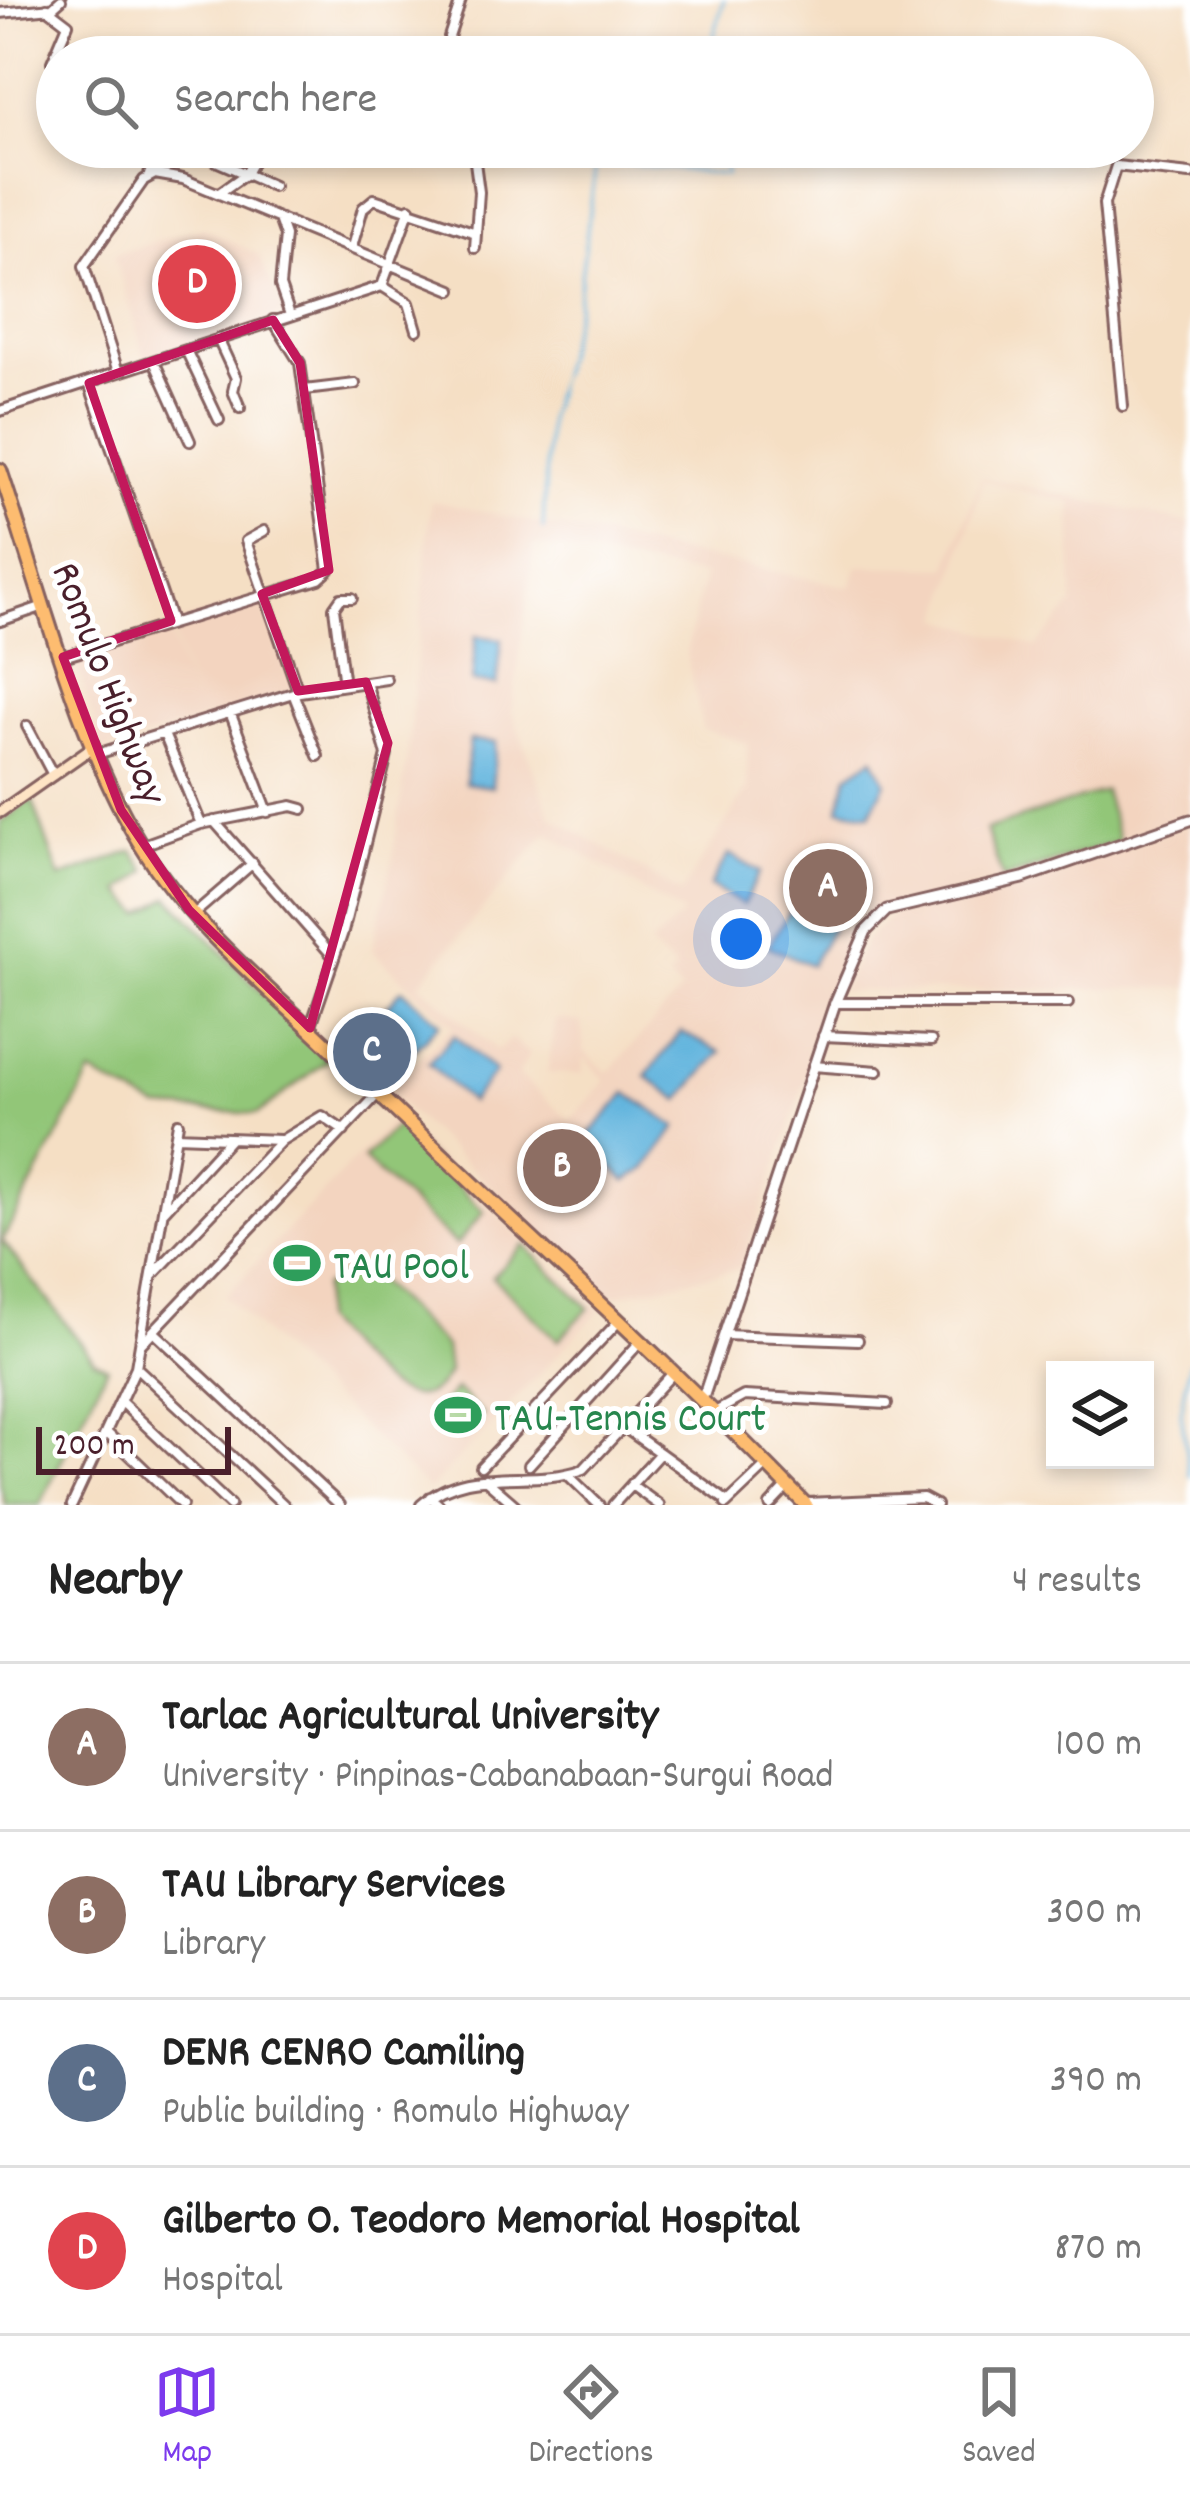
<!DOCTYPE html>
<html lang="en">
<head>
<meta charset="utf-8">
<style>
  body { margin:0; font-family:Dekko,sans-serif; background:#f2f2f2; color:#222 }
  .controls { position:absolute; right:36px; bottom:36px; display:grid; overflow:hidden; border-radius:0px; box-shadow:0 6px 18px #0003 }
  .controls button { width:108px; height:108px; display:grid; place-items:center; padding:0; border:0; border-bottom:3px solid #e0e0e0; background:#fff; color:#222; font:60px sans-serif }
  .scale { position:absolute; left:36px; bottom:30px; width:195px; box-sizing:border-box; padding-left:12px; border:6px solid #4a1f2b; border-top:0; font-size:33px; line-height:42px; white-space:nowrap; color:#4a1f2b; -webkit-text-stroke:9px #fff; paint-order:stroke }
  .you { position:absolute; left:741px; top:939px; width:42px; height:42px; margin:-30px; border:9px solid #fff; border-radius:50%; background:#1a73e8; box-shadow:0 0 0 18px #1a73e833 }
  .badge { display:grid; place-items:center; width:78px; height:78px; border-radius:50%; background:#7c3aed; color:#fff; font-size:39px; font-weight:700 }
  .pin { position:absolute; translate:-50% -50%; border:6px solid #fff; box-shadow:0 3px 12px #0006 }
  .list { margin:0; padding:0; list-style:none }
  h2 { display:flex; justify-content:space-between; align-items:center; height:156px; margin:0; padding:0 48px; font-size:51px }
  h2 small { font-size:39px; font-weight:400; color:#767676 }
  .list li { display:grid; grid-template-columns:78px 1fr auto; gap:36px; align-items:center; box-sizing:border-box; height:168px; padding:0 48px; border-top:3px solid #e0e0e0 }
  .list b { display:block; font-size:45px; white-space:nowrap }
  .list p { margin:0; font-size:39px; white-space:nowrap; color:#767676 }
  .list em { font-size:39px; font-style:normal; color:#767676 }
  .icon { flex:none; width:66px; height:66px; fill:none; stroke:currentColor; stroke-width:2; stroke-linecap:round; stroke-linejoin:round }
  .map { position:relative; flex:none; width:1190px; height:1505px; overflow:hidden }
  .search { position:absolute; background:#fff; box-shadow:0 6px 18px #0003; left:36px; right:36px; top:36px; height:132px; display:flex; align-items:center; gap:30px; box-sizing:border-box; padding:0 42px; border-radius:66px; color:#767676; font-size:45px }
  .sheet { height:828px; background:#fff }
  nav { display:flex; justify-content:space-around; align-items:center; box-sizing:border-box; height:168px; border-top:3px solid #e0e0e0; background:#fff; font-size:33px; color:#767676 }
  nav a { display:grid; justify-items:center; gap:6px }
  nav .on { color:#7c3aed }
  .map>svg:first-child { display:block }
  .built { fill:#f3d4bf; fill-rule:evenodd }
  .green { fill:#92c678; stroke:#6e7252; stroke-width:3 }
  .water { fill:#63b5de; stroke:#566a84; stroke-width:3 }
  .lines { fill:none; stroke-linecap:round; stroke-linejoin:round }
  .stream { stroke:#63b5de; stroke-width:3 }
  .minor-casing { stroke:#866261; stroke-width:14 }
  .tertiary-casing { stroke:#866261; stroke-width:15 }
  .secondary-casing { stroke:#866261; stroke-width:15 }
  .trunk-casing { stroke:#866261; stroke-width:18 }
  .minor { stroke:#fff; stroke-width:8 }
  .tertiary { stroke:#fff; stroke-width:9 }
  .secondary { stroke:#fee4c5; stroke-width:9 }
  .trunk { stroke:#fdbc6f; stroke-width:12 }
  .marked { fill:none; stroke:#c2185b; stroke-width:9; stroke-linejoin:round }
  .labels { text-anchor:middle; stroke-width:10; stroke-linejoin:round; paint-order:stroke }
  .street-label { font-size:42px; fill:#4a1f2b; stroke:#fff }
  .leisure-label { font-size:42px; fill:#27864d; stroke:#fff; text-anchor:start }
</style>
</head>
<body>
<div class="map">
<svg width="1190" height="1505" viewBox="0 0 1190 1505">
  <rect width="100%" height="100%" fill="#fff"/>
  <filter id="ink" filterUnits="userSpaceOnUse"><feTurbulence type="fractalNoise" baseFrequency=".00833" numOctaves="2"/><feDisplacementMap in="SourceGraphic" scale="24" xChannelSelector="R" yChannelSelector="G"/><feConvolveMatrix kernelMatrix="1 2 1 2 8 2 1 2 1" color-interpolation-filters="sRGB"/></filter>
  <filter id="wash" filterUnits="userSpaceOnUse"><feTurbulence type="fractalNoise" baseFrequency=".004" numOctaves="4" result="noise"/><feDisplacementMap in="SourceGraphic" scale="48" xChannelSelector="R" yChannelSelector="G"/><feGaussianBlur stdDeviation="2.7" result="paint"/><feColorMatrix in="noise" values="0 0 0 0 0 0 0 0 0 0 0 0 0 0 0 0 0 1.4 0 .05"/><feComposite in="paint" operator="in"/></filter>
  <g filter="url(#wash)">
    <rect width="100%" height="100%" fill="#f5dfc4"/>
    <path class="built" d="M203,228L259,255L284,313L145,359L114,254Z
      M982,477L1190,523V816L996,882L872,915L858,933L836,991L742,1268L609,1297L387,1090L453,1026L372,950L392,862L408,751L431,501L850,587L858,566L947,568ZM983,480L1071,503L1073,605L1036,647L941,619ZM534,544L704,576L686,653L703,729L747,743L748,788L681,893L551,816L512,712ZM547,833L683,914L650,945L675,969L669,979L681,991L608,1073L584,1051L581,1022L556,1019L547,1073L582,1074L584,1057L606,1081L570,1120L518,1075L529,1054L511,1038L498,1051L419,984Z
      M260,598L294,691L103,751L74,656L168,626L196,707L170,625Z
      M1190,824V988L841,991L865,941L892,914L1026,881Z
      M394,1118L600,1310L429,1490L225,1296Z"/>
    <path class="green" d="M1104,791L1119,841L1003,879L986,830Z
      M32,799L60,878L133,851L147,871L121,891L141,914L169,897L328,1060L258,1114L158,1108L91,1074L2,1241L94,1360L107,1367L40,1505H5L0,1483V823Z
      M397,1125L484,1212L456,1245L363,1159Z
      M524,1245L589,1308L558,1340L492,1277Z
      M350,1269L369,1273L445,1347L448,1372C414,1438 352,1351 321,1321L323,1287Z
      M456,1389L483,1415L460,1440L432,1415Z"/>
    <path class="water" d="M476,636L502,639L497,685L472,682Z
      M470,740L496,742L492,787L465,783Z
      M874,758L886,782L870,814L839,809L848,775Z
      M729,854L760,872L743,905L710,886Z
      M794,904L834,924L811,965L768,946Z
      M402,989L440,1023L412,1052L376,1019Z
      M681,1032L721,1052L680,1100L646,1076Z
      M454,1035L495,1072L470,1102L428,1063Z
      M627,1093L677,1127L646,1169L626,1181L585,1139Z"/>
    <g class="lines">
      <path class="stream" d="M708,57L724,0
        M543,529L548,417L577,306L596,164L607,161L726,175L722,147
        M1190,1362L1181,1413L1190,1476"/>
    </g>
  </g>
  <g filter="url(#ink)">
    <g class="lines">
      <defs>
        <path id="minor" d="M47,8L68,24L52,62
          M0,13L52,8L61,0
          M456,57L449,37L461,0
          M473,147L479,192L475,248
          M216,161L246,174L219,193
          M253,161L246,174L273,186
          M149,175L158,147
          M279,219L285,236L280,286L290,315
          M352,247L363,208L374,199L476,233
          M382,286L410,208
          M218,339L236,378L233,391L240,408
          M186,350L219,420
          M154,361L190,441
          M118,372L84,266L144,180L155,174L183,179L452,290
          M89,383L171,621
          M305,390L355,384
          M1123,406L1104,204L1116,166L1190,174
          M0,411L382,286L409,303L417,330
          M264,531L246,541L298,691
          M0,621L44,606
          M63,657L319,579L329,570L300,363L273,320
          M366,682L386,679
          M344,685L334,608L341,598H352
          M293,693L318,756
          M230,712L268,812
          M27,726L53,775
          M164,734L201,824
          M97,754L293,693L366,682L387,755L343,932L310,1028
          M214,821L333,956
          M143,845L201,824L292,806L303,809
          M194,914L253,863
          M835,1003H1068
          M823,1036L931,1041
          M813,1066L878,1071
          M176,1136L280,1140
          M163,1212L230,1139
          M152,1276L282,1140L322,1116L344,1131
          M154,1332L340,1505
          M724,1335L858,1340
          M140,1345L378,1094
          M136,1367L284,1505
          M121,1402L230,1505
          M715,1412L744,1396L887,1404
          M625,1428L660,1453
          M107,1433L182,1505
          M529,1465L641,1341
          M481,1467L620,1320
          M568,1475L599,1505
          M485,1479L515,1505
          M633,1486L659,1505
          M430,1497L439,1505
          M806,1503L923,1498L936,1505
          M726,1504L767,1465
          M72,1505L136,1367L178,1123
          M421,1505C469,1462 529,1489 584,1469L674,1372
          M613,1505L660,1453L728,1502
          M770,1505L788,1486"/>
        <path id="tertiary" d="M703,1398L835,1003L866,931L887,910L1023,878L1190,820"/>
        <path id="secondary" d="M0,812L94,746"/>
        <path id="trunk" d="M0,470C39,585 78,743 141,845C192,928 270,989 340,1057C494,1207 656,1349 806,1505"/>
      </defs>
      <use href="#minor" class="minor-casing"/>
      <use href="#tertiary" class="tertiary-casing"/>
      <use href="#secondary" class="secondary-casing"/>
      <use href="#trunk" class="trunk-casing"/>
      <use href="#minor" class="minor"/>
      <use href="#tertiary" class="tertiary"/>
      <use href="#secondary" class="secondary"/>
      <use href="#trunk" class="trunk"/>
    </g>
  </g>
  <path class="marked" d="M273,320L300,363L329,570L262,594L298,691L366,682L388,743L310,1028L189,910L121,810L63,657L171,621L89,383Z"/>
  <defs>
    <symbol id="stadium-bare" viewBox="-9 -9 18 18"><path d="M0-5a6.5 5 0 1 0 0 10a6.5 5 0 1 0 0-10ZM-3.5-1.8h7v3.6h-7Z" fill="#2e9e5b" stroke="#fff" stroke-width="2.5" paint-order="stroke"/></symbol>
  </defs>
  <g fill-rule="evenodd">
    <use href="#stadium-bare" x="264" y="1230" width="66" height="66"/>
    <use href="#stadium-bare" x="425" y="1382" width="66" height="66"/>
  </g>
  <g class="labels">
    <g class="street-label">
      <text transform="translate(112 682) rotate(69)" y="15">Romulo Highway</text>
    </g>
    <g class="leisure-label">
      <text x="333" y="1278">TAU Pool</text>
      <text x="494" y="1430">TAU-Tennis Court</text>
    </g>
  </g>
</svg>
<div class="controls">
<button><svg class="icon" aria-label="layers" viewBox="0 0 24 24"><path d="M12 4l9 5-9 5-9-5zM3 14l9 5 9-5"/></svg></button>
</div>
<div class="scale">200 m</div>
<div class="you"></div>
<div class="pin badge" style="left:828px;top:888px;background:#8d6e63">A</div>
<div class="pin badge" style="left:562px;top:1168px;background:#8d6e63">B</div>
<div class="pin badge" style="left:372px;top:1052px;background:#5c6f8a">C</div>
<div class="pin badge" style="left:197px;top:284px;background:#e0444e">D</div>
<div class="search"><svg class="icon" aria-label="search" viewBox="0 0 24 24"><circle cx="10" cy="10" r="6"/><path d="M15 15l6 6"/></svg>Search here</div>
</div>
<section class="sheet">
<h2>Nearby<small>4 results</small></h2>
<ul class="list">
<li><span class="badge" style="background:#8d6e63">A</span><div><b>Tarlac Agricultural University</b><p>University · Pinpinas-Cabanabaan-Surgui Road</p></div><em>100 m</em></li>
<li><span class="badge" style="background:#8d6e63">B</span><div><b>TAU Library Services</b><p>Library</p></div><em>300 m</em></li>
<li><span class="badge" style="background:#5c6f8a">C</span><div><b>DENR CENRO Camiling</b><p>Public building · Romulo Highway</p></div><em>390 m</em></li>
<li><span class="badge" style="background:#e0444e">D</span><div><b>Gilberto O. Teodoro Memorial Hospital</b><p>Hospital</p></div><em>870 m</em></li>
</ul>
</section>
<nav>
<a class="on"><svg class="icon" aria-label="map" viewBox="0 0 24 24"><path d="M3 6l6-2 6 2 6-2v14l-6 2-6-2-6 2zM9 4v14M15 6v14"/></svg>Map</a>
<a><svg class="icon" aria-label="directions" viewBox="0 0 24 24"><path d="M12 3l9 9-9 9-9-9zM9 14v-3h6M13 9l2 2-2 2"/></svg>Directions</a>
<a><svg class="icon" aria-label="saved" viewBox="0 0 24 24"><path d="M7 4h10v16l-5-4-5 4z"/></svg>Saved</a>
</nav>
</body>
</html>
